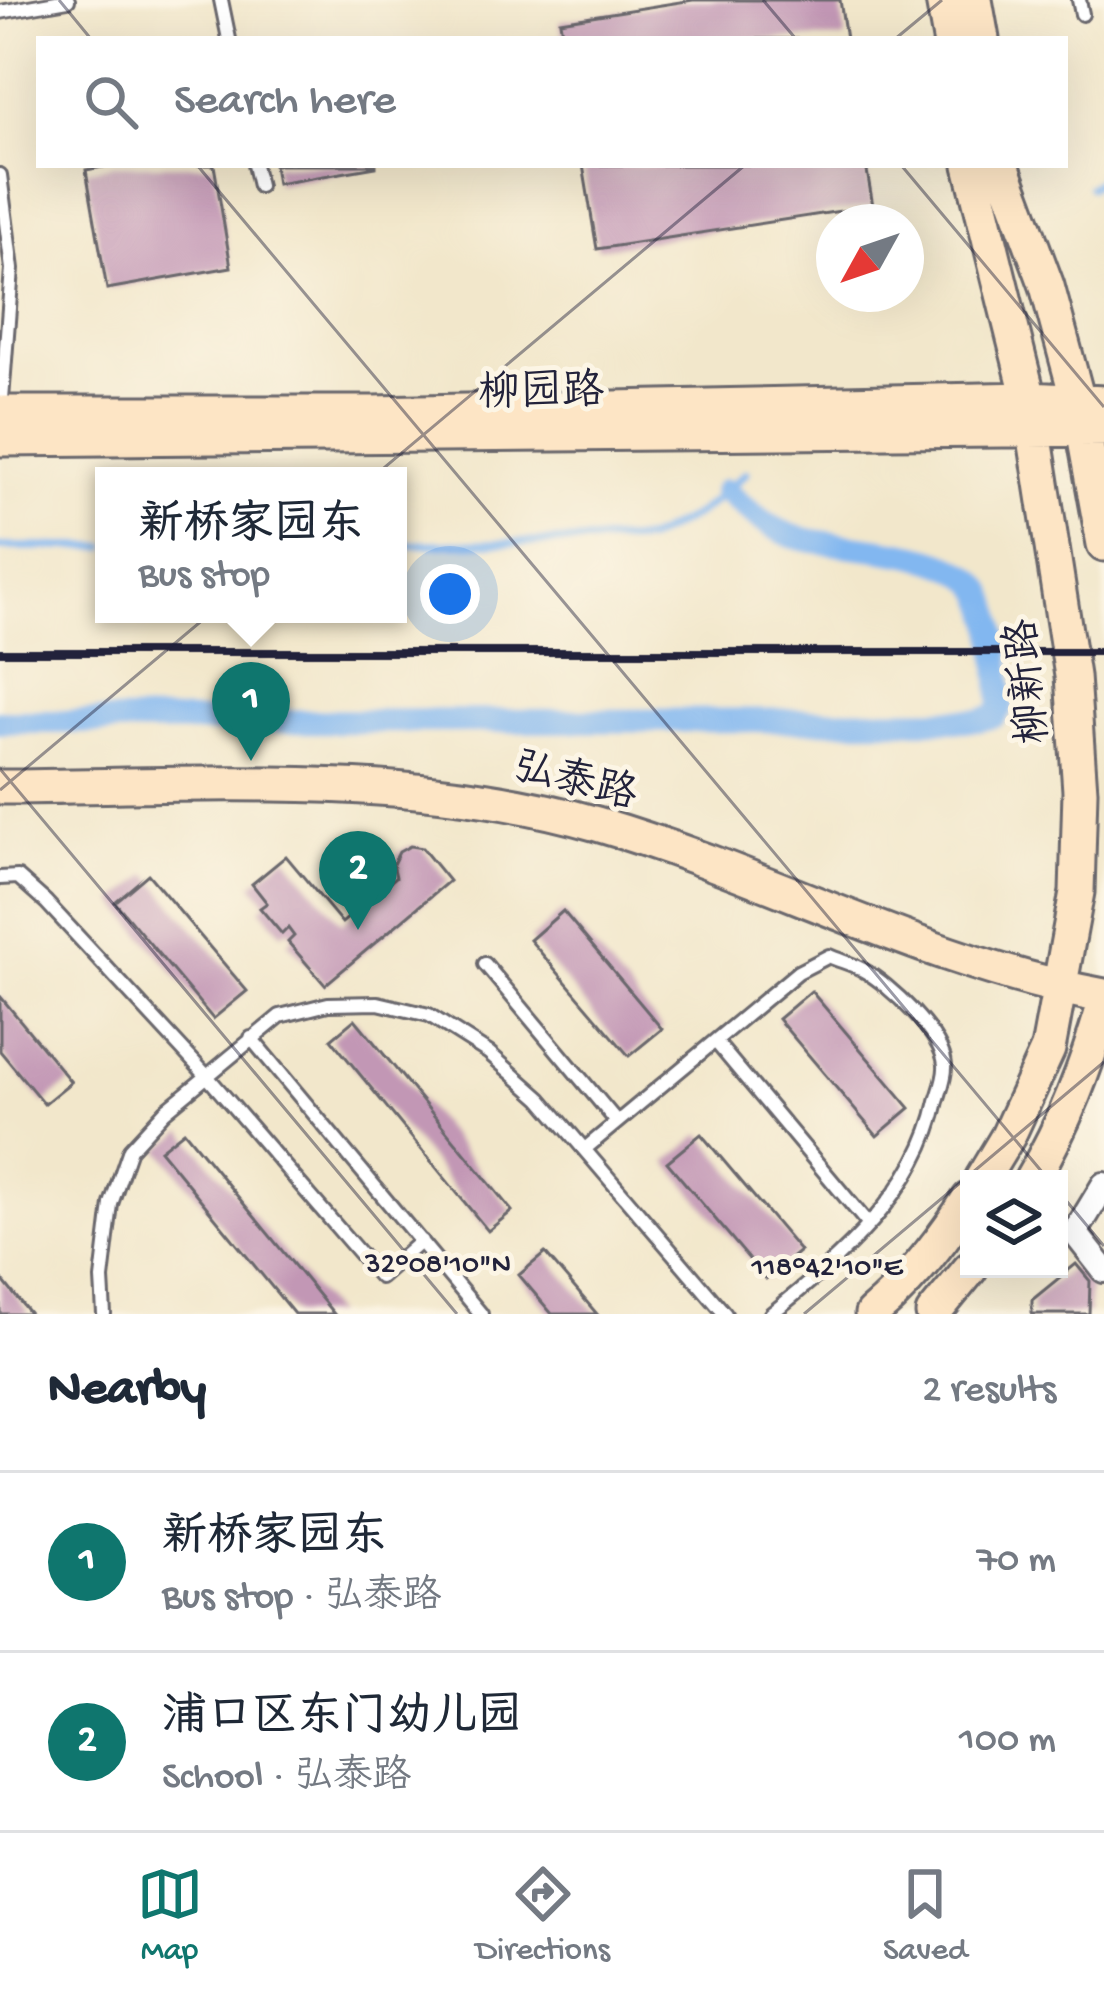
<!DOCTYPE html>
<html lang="en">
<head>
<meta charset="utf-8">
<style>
  body { margin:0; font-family:"Gochi Hand","LXGW WenKai TC",sans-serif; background:#f6f6f7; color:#1f2937 }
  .controls { position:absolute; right:36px; bottom:36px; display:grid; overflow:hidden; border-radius:0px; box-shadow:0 12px 48px #0002 }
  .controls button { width:108px; height:108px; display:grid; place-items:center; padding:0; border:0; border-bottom:3px solid #e0e1e3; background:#fff; color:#1f2937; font:60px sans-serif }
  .compass { position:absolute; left:816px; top:204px; width:108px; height:108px; border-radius:50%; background:#fff; box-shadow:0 12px 48px #0002; rotate:230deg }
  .you { position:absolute; left:450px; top:594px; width:42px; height:42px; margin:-30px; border:9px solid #fff; border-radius:50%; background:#1a73e8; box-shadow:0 0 0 18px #1a73e833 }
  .badge { display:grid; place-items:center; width:78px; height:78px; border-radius:50%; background:#0f766e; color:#fff; font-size:39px; font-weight:700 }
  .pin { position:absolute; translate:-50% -99px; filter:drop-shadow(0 3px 6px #0008) }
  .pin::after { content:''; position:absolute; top:63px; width:42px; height:36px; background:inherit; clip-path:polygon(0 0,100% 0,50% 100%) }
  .popup { position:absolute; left:95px; top:467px; width:312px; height:156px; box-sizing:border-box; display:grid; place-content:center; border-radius:0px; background:#fff; filter:drop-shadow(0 3px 9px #0005); font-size:39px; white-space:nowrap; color:#747a83 }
  .popup b { font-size:45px; color:#1f2937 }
  .popup::after { content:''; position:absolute; left:50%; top:100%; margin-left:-24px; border:24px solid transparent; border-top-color:#fff }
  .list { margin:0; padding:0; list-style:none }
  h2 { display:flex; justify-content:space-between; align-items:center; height:156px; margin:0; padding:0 48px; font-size:51px }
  h2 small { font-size:39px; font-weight:400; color:#747a83 }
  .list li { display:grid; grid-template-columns:78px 1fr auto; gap:36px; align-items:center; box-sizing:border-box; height:180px; padding:0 48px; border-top:3px solid #e0e1e3 }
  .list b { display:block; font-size:45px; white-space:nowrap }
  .list p { margin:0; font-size:39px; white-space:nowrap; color:#747a83 }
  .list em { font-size:39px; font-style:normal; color:#747a83 }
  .icon { flex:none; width:66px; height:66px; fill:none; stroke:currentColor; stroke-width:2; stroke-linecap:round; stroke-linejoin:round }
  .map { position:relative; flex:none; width:1104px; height:1314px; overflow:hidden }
  .search { position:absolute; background:#fff; box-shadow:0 12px 48px #0002; left:36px; right:36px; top:36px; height:132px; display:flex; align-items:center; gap:30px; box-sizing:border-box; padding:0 42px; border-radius:0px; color:#747a83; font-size:45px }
  .sheet { height:516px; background:#fff }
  nav { display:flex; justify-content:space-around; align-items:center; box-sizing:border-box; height:168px; border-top:3px solid #e0e1e3; background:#fff; font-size:33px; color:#747a83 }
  nav a { display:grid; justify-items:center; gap:6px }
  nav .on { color:#0f766e }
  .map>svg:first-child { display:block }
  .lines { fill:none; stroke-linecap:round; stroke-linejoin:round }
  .stream { stroke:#82b7f0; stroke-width:8 }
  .canal { stroke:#82b7f0; stroke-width:24 }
  .building { fill:#c297b5 }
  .lane-casing { stroke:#6b676d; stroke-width:18 }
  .street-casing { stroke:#6b676d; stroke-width:30 }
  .secondary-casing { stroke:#6b676d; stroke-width:39 }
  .lane { stroke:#fff; stroke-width:12 }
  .street { stroke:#fff; stroke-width:24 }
  .secondary { stroke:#fde5c5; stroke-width:33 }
  .rail { stroke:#22223b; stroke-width:8 }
  .ticks { fill:none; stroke:#22223b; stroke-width:3; stroke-opacity:0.45 }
  .labels { text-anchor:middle; stroke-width:10; stroke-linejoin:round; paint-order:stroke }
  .street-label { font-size:42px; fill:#22223b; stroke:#fcf5e5 }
  .ticks-label { font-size:30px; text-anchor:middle; fill:#22223b; stroke:#fcf5e5; stroke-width:10; stroke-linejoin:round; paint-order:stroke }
</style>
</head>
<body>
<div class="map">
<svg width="1104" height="1314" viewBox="0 0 1104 1314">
  <rect width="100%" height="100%" fill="#fcf5e5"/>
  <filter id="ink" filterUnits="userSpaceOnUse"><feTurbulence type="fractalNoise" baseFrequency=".00833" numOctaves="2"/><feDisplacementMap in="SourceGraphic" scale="24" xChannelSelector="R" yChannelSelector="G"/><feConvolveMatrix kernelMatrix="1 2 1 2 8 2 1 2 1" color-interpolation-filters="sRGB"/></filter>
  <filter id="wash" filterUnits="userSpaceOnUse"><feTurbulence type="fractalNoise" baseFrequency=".004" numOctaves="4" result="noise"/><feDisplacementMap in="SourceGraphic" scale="48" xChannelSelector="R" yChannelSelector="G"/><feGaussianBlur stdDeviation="2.7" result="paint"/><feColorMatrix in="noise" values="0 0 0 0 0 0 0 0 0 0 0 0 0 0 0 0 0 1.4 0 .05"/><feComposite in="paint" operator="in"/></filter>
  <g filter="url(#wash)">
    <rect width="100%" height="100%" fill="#f2e7cb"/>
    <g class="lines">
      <path class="stream" d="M1090,187L1104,177
        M398,545L647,540L699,513L746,473
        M0,547H104"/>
      <path class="canal" d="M0,722L980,720L995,716L1002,706C998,672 1000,627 985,595C964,548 848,549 803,539C771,531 750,512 725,491"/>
    </g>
    <g id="blocks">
      <path class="building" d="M693,0H840L846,39H563L560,21Z
        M114,165H214L231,267L107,289L86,170Z
        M274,165H376V167L277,184Z
        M583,165H866L873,206L597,249Z
        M410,846L422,848L449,881L325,985L288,942L294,936L288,928L282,934L260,908L267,903L252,884L286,856L342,923L396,877L393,864L399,852Z
        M148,874L247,991L213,1019L115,902Z
        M563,911L662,1029L629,1056L530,940Z
        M811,991L910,1108L877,1136L778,1019Z
        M0,996L71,1082L44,1104L0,1051Z
        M355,1019L512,1211L488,1231L331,1039Z
        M184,1131L334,1314H294L160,1150Z
        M701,1134L800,1251L766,1279L667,1162Z
        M545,1253L597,1314H552L519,1275Z
        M1076,1264L1090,1281L1089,1314H1032V1300Z
        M0,1277L30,1314H0Z"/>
    </g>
  </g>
  <g filter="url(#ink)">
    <use href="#blocks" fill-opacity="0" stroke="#6b676d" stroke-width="3"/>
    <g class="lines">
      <defs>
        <path id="lane" d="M221,0L229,39
          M1079,0L1082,14
          M0,12L68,0
          M254,165L259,186
          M0,175L12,269L1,412
          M0,878L18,877L46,902L206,1075L380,1277L421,1241
          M485,964L617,1122
          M251,1038L481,1314
          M715,1041L869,1225
          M586,1148L798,972L829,956C840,961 853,964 863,970C889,984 943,1035 945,1065C946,1076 940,1091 937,1101C918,1192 840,1258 771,1314
          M104,1314L102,1279L111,1204L130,1149L165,1111L280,1016L328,1004L378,1003L429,1015L489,1053L541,1099L725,1314"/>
        <path id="street" d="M1104,1185L1075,1233L1104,1270"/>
        <path id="secondary" d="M943,0L950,39
          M975,0L982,39
          M971,165L1029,399L1072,676L1080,791L1077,892L1048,1049L1008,1136L982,1179
          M1002,165L1047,286L1078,401L1104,544
          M0,413H373L1029,399L1104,403
          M0,439L1104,429
          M0,787C194,786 409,769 597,824C768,874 928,964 1104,996
          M1032,1179C1065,1123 1086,1067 1104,1006
          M872,1314C910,1282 942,1241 969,1199
          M933,1314L970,1269"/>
      </defs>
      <use href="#lane" class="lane-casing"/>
      <use href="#street" class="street-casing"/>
      <use href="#secondary" class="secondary-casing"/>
      <use href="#lane" class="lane"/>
      <use href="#street" class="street"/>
      <use href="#secondary" class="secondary"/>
      <path class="rail" d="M0,652H1104"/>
    </g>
  </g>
  <path class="ticks" d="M59,0L91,39M763,0L796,39M895,39L942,0M197,165L1048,1179M901,165L1104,407M0,769L457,1314M0,790L745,165M1059,1192L1104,1246M804,1314L1104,1062"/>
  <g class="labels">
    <g class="street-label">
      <text transform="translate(541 388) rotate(-1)" y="15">柳园路</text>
      <text transform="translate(1024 682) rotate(-96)" y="15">柳新路</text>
      <text transform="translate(576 777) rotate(14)" y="15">弘泰路</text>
    </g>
  </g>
  <g class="ticks-label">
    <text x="438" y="1272">32°08'10"N</text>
    <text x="827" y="1275">118°42'10"E</text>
  </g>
</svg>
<div class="controls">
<button><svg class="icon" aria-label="layers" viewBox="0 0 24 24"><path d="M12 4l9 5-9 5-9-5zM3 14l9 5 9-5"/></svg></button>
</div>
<svg class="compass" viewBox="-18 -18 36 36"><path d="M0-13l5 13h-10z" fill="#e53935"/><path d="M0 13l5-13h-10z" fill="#747a83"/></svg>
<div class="you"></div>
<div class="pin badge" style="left:251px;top:761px">1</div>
<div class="popup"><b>新桥家园东</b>Bus stop</div>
<div class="pin badge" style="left:358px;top:930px">2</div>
<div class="search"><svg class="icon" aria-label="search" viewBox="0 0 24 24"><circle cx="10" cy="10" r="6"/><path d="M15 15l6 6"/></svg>Search here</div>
</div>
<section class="sheet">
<h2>Nearby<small>2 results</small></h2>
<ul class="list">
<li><span class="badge">1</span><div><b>新桥家园东</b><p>Bus stop · 弘泰路</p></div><em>70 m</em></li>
<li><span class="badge">2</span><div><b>浦口区东门幼儿园</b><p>School · 弘泰路</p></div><em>100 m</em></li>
</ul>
</section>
<nav>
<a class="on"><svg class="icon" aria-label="map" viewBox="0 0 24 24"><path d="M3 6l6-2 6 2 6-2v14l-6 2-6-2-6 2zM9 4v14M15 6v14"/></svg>Map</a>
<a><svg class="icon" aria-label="directions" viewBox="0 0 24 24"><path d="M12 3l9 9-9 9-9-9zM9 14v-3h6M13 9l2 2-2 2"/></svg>Directions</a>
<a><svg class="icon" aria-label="saved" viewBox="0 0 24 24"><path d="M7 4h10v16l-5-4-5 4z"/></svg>Saved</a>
</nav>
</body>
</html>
